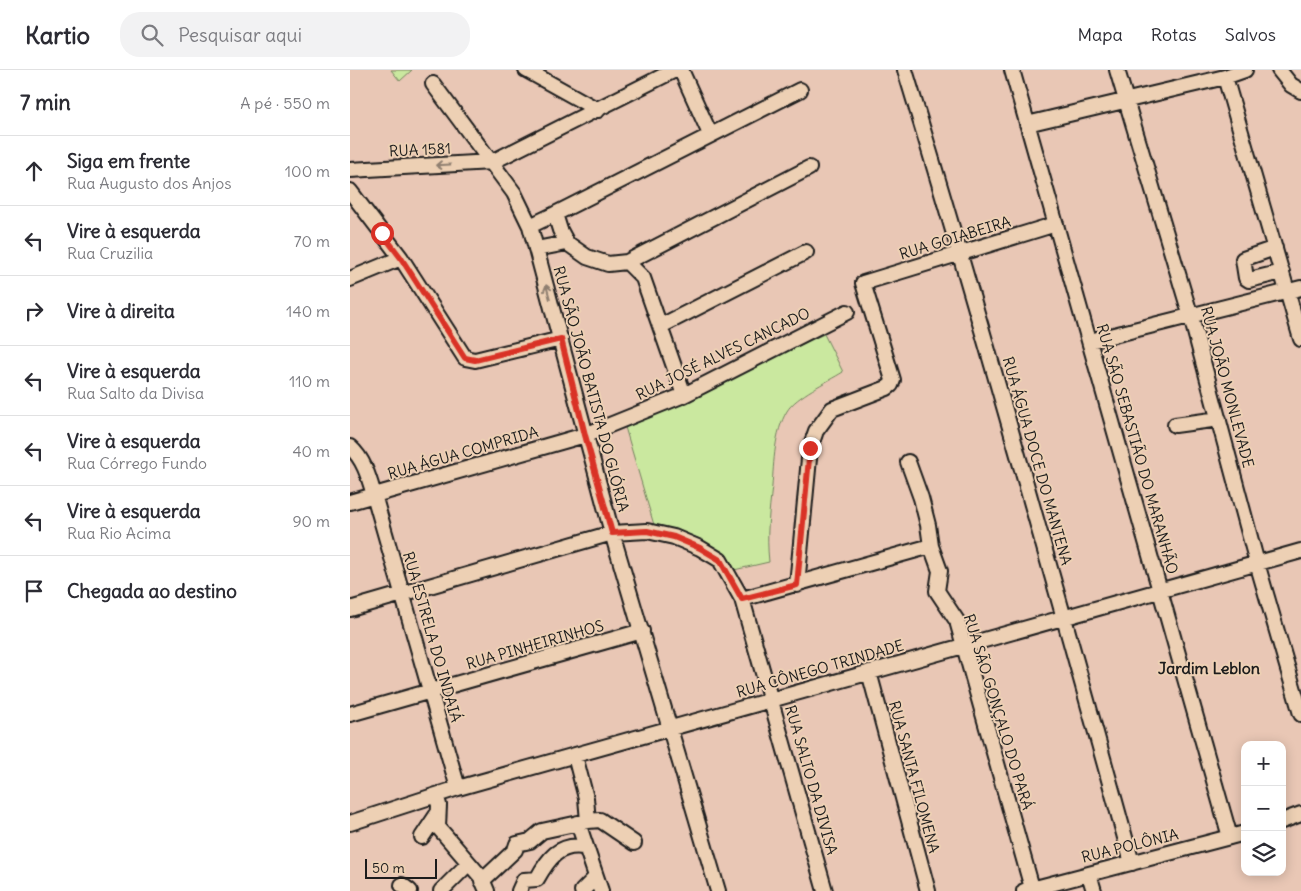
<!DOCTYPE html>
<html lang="pt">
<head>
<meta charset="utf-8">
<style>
  body { margin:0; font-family:Delius,sans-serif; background:#f2f2f3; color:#2b2b33 }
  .controls { position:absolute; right:15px; bottom:15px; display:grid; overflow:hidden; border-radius:10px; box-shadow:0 2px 12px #0003 }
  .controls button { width:45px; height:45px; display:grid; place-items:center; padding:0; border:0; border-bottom:1px solid #e1e1e2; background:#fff; color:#2b2b33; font:25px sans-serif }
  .scale { position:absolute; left:15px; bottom:12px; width:72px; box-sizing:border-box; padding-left:5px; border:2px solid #1c1c1c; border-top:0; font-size:14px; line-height:18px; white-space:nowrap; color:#1c1c1c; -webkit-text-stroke:4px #edd0b4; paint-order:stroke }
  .stop { position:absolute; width:15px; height:15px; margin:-11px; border:4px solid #d93025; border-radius:50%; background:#fff }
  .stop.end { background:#d93025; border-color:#fff; box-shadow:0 1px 5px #0008 }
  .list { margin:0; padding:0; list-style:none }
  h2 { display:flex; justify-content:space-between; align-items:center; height:65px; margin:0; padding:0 20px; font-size:21px }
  h2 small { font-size:16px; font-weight:400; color:#7c7c81 }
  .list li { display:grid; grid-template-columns:32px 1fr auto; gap:15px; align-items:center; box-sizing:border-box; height:70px; padding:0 20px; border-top:1px solid #e1e1e2 }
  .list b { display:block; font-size:19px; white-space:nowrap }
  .list p { margin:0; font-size:16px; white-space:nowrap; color:#7c7c81 }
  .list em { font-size:16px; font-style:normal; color:#7c7c81 }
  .icon { flex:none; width:28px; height:28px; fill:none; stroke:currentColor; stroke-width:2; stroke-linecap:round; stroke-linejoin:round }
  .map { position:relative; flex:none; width:951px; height:821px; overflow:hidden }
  header { display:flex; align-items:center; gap:30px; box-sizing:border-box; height:70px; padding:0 25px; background:#fff; border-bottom:1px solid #e1e1e2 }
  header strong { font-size:24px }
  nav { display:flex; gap:28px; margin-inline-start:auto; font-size:18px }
  .search { width:350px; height:45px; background:#f2f2f3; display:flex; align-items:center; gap:12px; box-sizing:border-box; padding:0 18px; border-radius:20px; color:#7c7c81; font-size:19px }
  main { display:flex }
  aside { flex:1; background:#fff }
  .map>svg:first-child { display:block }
  .green { fill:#cae89f; stroke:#73825e }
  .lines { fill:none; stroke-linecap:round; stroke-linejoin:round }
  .minor-casing { stroke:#1c1c1c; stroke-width:18 }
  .minor { stroke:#edd0b4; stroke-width:14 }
  .oneway { stroke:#8f7f70 }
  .route { stroke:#d93025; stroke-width:6 }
  .labels { text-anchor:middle; stroke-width:4; stroke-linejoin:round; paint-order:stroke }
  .street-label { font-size:15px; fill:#1c1c1c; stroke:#edd0b4 }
  .neighbourhood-label { font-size:16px; font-weight:bold; fill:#1c1c1c; stroke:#edd0b4 }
</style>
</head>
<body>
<header>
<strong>Kartio</strong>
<div class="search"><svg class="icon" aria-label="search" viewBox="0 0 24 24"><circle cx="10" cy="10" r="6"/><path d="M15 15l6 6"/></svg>Pesquisar aqui</div>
<nav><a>Mapa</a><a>Rotas</a><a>Salvos</a></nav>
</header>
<main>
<aside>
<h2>7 min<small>A pé · 550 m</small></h2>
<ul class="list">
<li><svg class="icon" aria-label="ahead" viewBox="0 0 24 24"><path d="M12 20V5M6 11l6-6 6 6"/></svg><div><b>Siga em frente</b><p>Rua Augusto dos Anjos</p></div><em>100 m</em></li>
<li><svg class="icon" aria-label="left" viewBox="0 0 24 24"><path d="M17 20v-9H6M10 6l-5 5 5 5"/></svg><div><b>Vire à esquerda</b><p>Rua Cruzilia</p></div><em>70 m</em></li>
<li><svg class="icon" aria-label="right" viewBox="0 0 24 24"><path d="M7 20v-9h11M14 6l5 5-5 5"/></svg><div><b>Vire à direita</b></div><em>140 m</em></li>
<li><svg class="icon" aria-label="left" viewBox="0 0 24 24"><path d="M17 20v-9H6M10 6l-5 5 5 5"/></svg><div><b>Vire à esquerda</b><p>Rua Salto da Divisa</p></div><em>110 m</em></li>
<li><svg class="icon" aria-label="left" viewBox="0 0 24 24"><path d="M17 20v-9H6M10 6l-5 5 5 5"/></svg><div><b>Vire à esquerda</b><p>Rua Córrego Fundo</p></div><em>40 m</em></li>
<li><svg class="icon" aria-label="left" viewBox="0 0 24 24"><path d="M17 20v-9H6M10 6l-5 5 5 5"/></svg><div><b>Vire à esquerda</b><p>Rua Rio Acima</p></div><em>90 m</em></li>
<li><svg class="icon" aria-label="arrive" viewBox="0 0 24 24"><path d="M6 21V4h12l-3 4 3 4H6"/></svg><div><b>Chegada ao destino</b></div></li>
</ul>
</aside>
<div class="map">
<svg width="951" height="821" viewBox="0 0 951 821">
  <rect width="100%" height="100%" fill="#e9c7b5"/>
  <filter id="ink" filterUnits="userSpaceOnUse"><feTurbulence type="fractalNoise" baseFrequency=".02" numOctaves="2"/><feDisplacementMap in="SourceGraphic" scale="10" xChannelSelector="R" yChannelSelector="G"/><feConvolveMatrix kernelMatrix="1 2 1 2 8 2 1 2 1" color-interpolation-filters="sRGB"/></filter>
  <g filter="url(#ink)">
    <path class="green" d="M41,0H62L50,11Z
      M474,264L493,302C477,312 446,326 437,341C424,363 424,392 422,416C419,444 416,464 419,492L384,500C381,495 377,488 373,484C354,467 328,460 304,455L275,357Z"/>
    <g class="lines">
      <defs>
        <path id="minor" d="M176,0L248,40
          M331,0L360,64
          M555,0C635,263 709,528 782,793
          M662,0L880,767
          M767,0L841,247L907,493L951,644
          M929,0L941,15L951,21
          M875,7L951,269
          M83,14L164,123L180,156L262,463L368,821
          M677,54L875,7L895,0
          M0,100L142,92L325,0
          M0,121L51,188L115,288L125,290L211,269
          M205,144L450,20
          M180,156L205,144L210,160L217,173L237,187L258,194L277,192L293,208L334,325
          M925,178L893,189L896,208L899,210L932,202
          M186,179L217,173
          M277,192L459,98
          M0,209L51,188
          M311,256L456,182
          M740,271L951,218
          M825,355L869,349
          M0,377C14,389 19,408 24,425L108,718
          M558,392L571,428L578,455L581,476L590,501L587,521L607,551L682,818
          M0,432L235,365L334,325L497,242
          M447,515L460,378L466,361L482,339L537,318L541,315L543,310L513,213L706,154
          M392,529L581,476
          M0,539L262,463L297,461L324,467L350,478L370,490L392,529L475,821
          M519,602L578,821
          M0,644L292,561
          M225,686L236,728L238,751
          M86,725L89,735L88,757L131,807L137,821
          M932,751L951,744
          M0,753L108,718L951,481
          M228,753L251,821
          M72,767L88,743
          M739,804L744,821
          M132,811L165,780L167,774L180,771L192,761L238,751L250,750L284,773
          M52,815L60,821
          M91,821L118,794
          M169,821L174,810L187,809C198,789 209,773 234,777
          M232,821L246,807
          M674,821L895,763"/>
      </defs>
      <use href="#minor" class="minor-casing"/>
      <use href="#minor" class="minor"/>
    </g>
    <defs><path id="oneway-shaft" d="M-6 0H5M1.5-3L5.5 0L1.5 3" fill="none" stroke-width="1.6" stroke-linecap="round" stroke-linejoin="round" transform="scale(1.25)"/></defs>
    <g class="oneway">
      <use href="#oneway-shaft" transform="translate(93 95) rotate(177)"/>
      <use href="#oneway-shaft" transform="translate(198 222) rotate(-105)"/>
    </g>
  </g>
  <g class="lines" filter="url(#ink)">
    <path class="route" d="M32,163L51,188L115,288L125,290L211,269L235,365L262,463L297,461L324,467L350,478L370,490L392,529L447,515L460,378"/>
  </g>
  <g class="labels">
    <g class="street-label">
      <text transform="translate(70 80) rotate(-3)" y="5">RUA 1581</text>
      <text transform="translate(605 168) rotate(-17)" y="5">RUA GOIABEIRA</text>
      <text transform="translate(373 284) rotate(-26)" y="5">RUA JOSÉ ALVES CANCADO</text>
      <text transform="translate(877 317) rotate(75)" y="5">RUA JOÃO MONLEVADE</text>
      <text transform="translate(241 319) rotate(75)" y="5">RUA SÃO JOÃO BATISTA DO GLÓRIA</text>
      <text transform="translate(787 379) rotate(74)" y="5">RUA SÃO SEBASTIÃO DO MARANHÃO</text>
      <text transform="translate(113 383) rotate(-16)" y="5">RUA ÁGUA COMPRIDA</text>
      <text transform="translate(687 391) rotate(74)" y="5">RUA ÁGUA DOCE DO MANTENA</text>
      <text transform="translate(82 567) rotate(74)" y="5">RUA ESTRELA DO INDAIÁ</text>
      <text transform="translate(185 575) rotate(-16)" y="5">RUA PINHEIRINHOS</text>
      <text transform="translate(470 599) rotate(-16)" y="5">RUA CÔNEGO TRINDADE</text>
      <text transform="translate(648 642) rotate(73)" y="5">RUA SÃO GONÇALO DO PARÁ</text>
      <text transform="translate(564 707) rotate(75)" y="5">RUA SANTA FILOMENA</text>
      <text transform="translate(461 710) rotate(74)" y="5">RUA SALTO DA DIVISA</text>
      <text transform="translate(780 776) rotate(-14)" y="5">RUA POLÔNIA</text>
    </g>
    <g class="neighbourhood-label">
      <text x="859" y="604">Jardim Leblon</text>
    </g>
  </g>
</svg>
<div class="controls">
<button>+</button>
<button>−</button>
<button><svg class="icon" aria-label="layers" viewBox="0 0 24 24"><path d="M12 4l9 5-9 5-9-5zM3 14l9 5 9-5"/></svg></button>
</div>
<div class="scale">50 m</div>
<div class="stop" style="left:32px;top:163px"></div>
<div class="stop end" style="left:460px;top:378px"></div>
</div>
</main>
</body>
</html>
